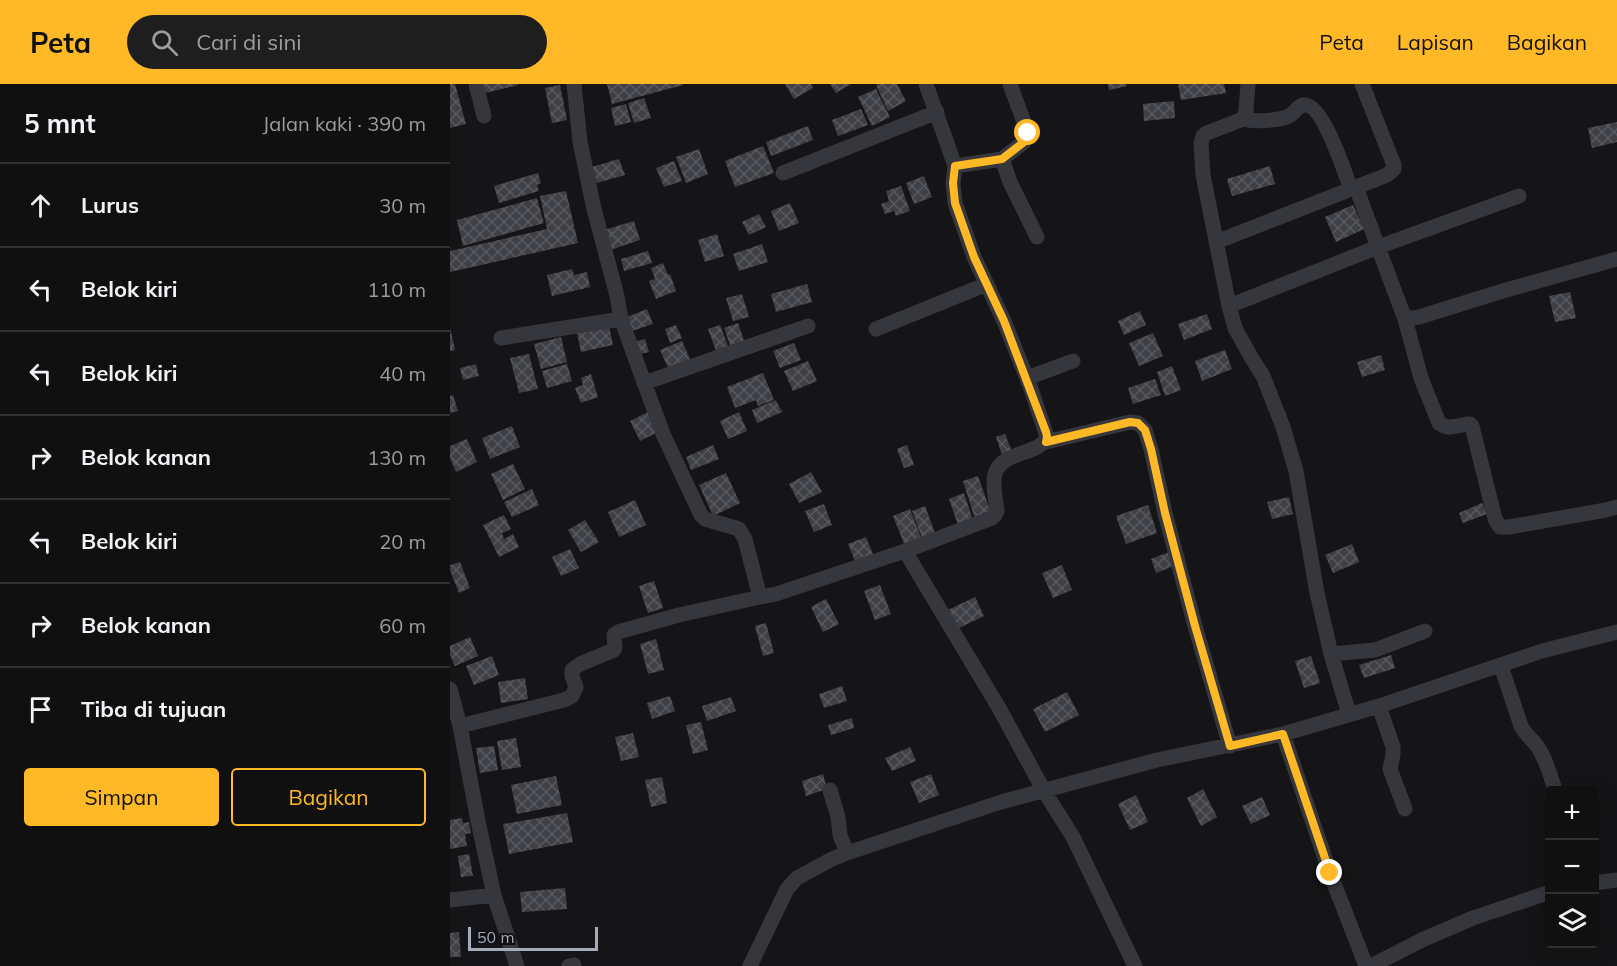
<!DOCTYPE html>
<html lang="id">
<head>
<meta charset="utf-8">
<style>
  body { margin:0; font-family:Mulish,sans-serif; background:#1e1e1f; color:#f1f3f6 }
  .controls { position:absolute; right:18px; bottom:18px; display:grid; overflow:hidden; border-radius:6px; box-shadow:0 6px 24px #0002 }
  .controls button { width:54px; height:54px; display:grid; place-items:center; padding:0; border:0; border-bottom:2px solid #303031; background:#101011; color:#f1f3f6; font:30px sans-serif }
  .scale { position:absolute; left:18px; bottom:15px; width:130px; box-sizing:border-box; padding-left:6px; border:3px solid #a6abb9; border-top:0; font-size:16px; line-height:21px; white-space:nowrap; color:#a6abb9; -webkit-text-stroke:4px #101012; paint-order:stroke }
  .stop { position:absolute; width:18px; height:18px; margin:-14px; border:4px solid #ffb926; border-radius:50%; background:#fff }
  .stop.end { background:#ffb926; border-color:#fff; box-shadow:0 2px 6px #0008 }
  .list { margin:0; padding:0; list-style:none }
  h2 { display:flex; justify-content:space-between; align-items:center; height:78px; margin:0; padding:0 24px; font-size:26px }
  h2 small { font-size:20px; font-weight:400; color:#9c9d9f }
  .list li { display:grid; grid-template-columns:39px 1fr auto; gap:18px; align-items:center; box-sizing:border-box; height:84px; padding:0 24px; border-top:2px solid #303031 }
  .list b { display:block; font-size:22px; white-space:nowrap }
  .list em { font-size:20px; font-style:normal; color:#9c9d9f }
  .actions { display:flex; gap:12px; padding:18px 24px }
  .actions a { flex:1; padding:14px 0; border:2px solid #ffb926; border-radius:6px; text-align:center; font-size:21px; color:#ffb926 }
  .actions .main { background:#ffb926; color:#111 }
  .icon { flex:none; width:33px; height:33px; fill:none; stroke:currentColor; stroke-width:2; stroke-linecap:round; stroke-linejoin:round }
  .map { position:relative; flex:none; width:1167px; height:882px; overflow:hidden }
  header { display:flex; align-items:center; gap:36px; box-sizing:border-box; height:84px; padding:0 30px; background:#ffb926; color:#111 }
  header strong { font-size:28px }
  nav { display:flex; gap:33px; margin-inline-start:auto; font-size:21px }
  .search { width:420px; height:54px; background:#1e1e1f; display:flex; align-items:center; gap:15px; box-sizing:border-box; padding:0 21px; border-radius:33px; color:#9c9d9f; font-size:22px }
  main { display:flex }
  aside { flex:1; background:#101011 }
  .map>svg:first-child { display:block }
  .building { fill:url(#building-cross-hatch) }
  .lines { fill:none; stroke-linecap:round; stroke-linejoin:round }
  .street { stroke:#36373d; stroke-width:15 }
  .route { stroke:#ffb926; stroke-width:8 }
</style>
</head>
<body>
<header>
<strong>Peta</strong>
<div class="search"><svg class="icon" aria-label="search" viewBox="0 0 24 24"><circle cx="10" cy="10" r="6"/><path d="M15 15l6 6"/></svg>Cari di sini</div>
<nav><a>Peta</a><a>Lapisan</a><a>Bagikan</a></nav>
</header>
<main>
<aside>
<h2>5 mnt<small>Jalan kaki · 390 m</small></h2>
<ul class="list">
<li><svg class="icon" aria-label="ahead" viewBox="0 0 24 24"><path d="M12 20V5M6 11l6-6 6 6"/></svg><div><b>Lurus</b></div><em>30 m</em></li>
<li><svg class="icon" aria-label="left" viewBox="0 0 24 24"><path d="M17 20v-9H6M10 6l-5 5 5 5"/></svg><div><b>Belok kiri</b></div><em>110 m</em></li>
<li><svg class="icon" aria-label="left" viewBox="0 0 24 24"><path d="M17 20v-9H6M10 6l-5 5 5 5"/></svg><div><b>Belok kiri</b></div><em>40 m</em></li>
<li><svg class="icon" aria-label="right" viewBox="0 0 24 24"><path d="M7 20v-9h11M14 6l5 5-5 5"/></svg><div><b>Belok kanan</b></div><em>130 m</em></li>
<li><svg class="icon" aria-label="left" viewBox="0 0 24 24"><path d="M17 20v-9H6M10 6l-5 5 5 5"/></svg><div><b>Belok kiri</b></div><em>20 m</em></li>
<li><svg class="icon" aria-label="right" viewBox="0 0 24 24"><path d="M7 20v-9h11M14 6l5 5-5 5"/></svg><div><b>Belok kanan</b></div><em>60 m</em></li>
<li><svg class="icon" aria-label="arrive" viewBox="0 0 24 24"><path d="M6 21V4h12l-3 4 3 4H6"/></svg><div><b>Tiba di tujuan</b></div></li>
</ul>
<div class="actions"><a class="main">Simpan</a><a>Bagikan</a></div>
</aside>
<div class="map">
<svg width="1167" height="882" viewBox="0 0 1167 882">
  <defs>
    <pattern id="building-cross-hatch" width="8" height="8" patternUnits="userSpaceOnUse" patternTransform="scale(1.5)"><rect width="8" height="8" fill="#3f4045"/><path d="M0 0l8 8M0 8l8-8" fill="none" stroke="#58595e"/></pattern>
  </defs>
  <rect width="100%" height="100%" fill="#151517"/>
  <path class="building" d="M0,0H5L16,40L0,44Z
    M32,0H68V1L35,9Z
    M157,0H233V1L162,20Z
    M335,0H361L363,4L344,15Z
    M380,0H401L386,9Z
    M428,0H447L456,17L438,27L426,1Z
    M658,0H676L677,2L659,6Z
    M728,0H774L776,9L731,16Z
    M110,1L117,36L102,39L95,4Z
    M426,5L440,33L422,42L408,13Z
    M194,14L201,34L184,39L178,19Z
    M724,17L725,34L694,37L693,20Z
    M176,20L181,38L165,42L161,24Z
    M411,25L418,41L388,52L382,36Z
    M1167,38V58L1142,64L1138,44Z
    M358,42L363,56L321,72L316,58Z
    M313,62L324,89L285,103L275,77Z
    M249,65L258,90L236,99L226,73Z
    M169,75L175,91L147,99L142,83Z
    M224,77L232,97L214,103L206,84Z
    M820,82L825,100L782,112L777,95Z
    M88,89L91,99L87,101L89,107L49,119L44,102Z
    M474,92L482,113L464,120L456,99Z
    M451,102L460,127L446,132L444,127L435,130L431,120L439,117L436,107Z
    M116,107L128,159L0,188V167L97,145L90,112Z
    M87,114L94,139L13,162L7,136Z
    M340,119L349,139L329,147L321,127Z
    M903,121L914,145L886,158L875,133Z
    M309,130L316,143L299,151L292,138Z
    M184,137L190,156L160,166L154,146Z
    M267,150L274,172L255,178L248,156Z
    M312,160L318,178L289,187L283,170Z
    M198,167L202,179L174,187L171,175Z
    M213,179L218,191L220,190L226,207L206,215L199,197L205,195L201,184Z
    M122,185L124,191L137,188L140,203L102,212L97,191Z
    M357,200L362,218L326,228L321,210Z
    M1120,208L1126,234L1105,238L1099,212Z
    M292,210L299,233L283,237L276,214Z
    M197,225L203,240L182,247L177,233Z
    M690,227L696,241L674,251L668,237Z
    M757,230L762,245L734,256L728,240Z
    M288,239L295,259L281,264L274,244Z
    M226,241L232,254L220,259L215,245Z
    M270,241L278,262L266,267L258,245Z
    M159,242L163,261L131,268L127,249Z
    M0,244L5,266L0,267Z
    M703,249L713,272L689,282L679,259Z
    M111,253L117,278L91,285L84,260Z
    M195,255L199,268L187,271L183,258Z
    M232,257L241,277L219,286L210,266Z
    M344,259L351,276L330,284L323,267Z
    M775,266L782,285L752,297L745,277Z
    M79,270L88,305L69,309L60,274Z
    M931,271L935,286L912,293L907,278Z
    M358,277L367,297L343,307L334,287Z
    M26,280L29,292L13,296L10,284Z
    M117,280L122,297L97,304L92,287Z
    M722,282L731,306L715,312L707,288Z
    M313,289L324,316L308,322L306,316L285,324L277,303Z
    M141,290L148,313L131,319L125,304L133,301L131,294Z
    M705,295L711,311L683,320L678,304Z
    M3,311L8,327L0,329V312Z
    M326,316L332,328L307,339L302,326Z
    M198,328L208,348L190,357L180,337Z
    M289,328L297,347L278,355L270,337Z
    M62,342L70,363L40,375L32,354Z
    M555,350L563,370L553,374L546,353Z
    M17,355L27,378L6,388L0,374V362Z
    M263,361L269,375L241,386L236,373Z
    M457,361L464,381L454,384L447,365Z
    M63,380L75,405L53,416L41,390Z
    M361,388L372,408L349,419L339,400Z
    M276,389L290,419L263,432L249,401Z
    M528,392L541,429L525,435L513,397Z
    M82,405L89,421L62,433L54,418Z
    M514,409L523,436L508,441L499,415Z
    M839,413L843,430L822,435L817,418Z
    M185,416L196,441L169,453L158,428Z
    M1032,419L1037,430L1013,439L1009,429Z
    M374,420L382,441L364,448L355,427Z
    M698,421L707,449L676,460L666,432Z
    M475,422L485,449L472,454L462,427Z
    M460,425L472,456L455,462L443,432Z
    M54,431L61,445L52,449L54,455L63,450L69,463L49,473L33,441Z
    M135,436L149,458L131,468L118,446Z
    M416,453L425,475L407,482L398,460Z
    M902,460L909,478L883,489L875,471Z
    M120,465L129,484L111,492L102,473Z
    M719,468L724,482L706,489L701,475Z
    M10,478L20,504L9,509L0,486V481Z
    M612,481L622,506L603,514L592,489Z
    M204,497L213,524L198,529L189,502Z
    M430,501L441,530L425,536L414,507Z
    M525,513L534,532L507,545L498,526Z
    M376,515L389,540L373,548L361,523Z
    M316,539L324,569L313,572L305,542Z
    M20,553L28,572L5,582L0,571V562Z
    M206,555L214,586L198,590L190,560Z
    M941,571L945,584L914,594L909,581Z
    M42,572L49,591L24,601L16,582Z
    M861,572L870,599L854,604L845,577Z
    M75,594L78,615L51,619L48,598Z
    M392,602L397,617L374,624L369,610Z
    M617,608L629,631L595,648L583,625Z
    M220,612L225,627L202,635L197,619Z
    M281,613L286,627L257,637L252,622Z
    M402,634L404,644L381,651L378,641Z
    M251,638L258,666L243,670L236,641Z
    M183,649L189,673L171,677L165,653Z
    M66,654L71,683L52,686L47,657Z
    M44,662L48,686L30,689L26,664Z
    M460,663L466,677L442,687L435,674Z
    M373,690L377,705L356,712L352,697Z
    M481,690L489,711L469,719L460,698Z
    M106,692L112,721L67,730L61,701Z
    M212,693L217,719L201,723L195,696Z
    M753,705L767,733L751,742L737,714Z
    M686,711L698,738L680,746L668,720Z
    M812,713L820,731L801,740L792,722Z
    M117,729L123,758L59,770L53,740Z
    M12,734L13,739L19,738L21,749L15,750L17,762L0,765V736Z
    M19,770L23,792L11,793L8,772Z
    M115,804L117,825L72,828L70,808Z
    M9,848L11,873H0V849Z"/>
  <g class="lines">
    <path class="street" d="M26,0L34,32
      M124,0L130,58L144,125L167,212L171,235L213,350L251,431L255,435L289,445L295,455L310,513L326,510L455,467
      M476,0L505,82L503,99L505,119L524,173L554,237L580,302L597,353C591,371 552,366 545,390C542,400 546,416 547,427L545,431L542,434L455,467L549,624L594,707L623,753L685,882
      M798,0L796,27L793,35L757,49L753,52L751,59L753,91L779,222L785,244L801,273L813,292L833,343L846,387L867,509L881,570L899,630
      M793,35C804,38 829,37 839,32C845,29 847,22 854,21C873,19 895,90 901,105
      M552,75L574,58L578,49L560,0
      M505,82L552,75L560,98L587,153
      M333,89L487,28
      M1069,112L928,163L955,235L969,233L1056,206L1167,175
      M766,158L937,91L944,85V81L912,0
      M779,222L928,163L906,103
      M955,235L971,294L989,339C997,346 1007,342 1017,340H1020L1022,342L1045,435L1050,443H1059L1156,426L1167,423
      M426,245L537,200
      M51,254L171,235
      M577,294L623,277
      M194,299L358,242
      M596,358L680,338L688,339L695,346L701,365L715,429L745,542L780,662
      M881,570L925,566L975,547
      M1051,582L1071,642C1076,652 1084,656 1089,665C1097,678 1101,693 1105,706
      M0,605L10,642L28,737L44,811L67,882
      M929,622L943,663V671L940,685L955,725
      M10,642L114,616L122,612L126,603L122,592V586L130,580L164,566L165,564L164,551L168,548L229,531L310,513
      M833,650L880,789L916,882
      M380,706L388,733L390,751L397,769
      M1144,799L1167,796
      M0,816L44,811
      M119,882L124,881
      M300,882L337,805L347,794L382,775L397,769L551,718L707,676L833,650L929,622L1092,567L1167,548
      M921,882L974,855L1023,834L1100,808"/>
  </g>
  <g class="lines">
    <path class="route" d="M578,49L577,54L574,58L552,75L505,82L503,99L505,119L524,173L554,237L596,348L597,353L596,358L680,338L688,339L695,346L701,365L715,429L745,542L780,662L833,650L880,789"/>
  </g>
</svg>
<div class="controls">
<button>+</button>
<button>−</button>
<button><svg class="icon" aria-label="layers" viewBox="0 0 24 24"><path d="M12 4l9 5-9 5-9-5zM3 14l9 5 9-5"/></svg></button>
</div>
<div class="scale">50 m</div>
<div class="stop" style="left:578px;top:49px"></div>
<div class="stop end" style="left:880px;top:789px"></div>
</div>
</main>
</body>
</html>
